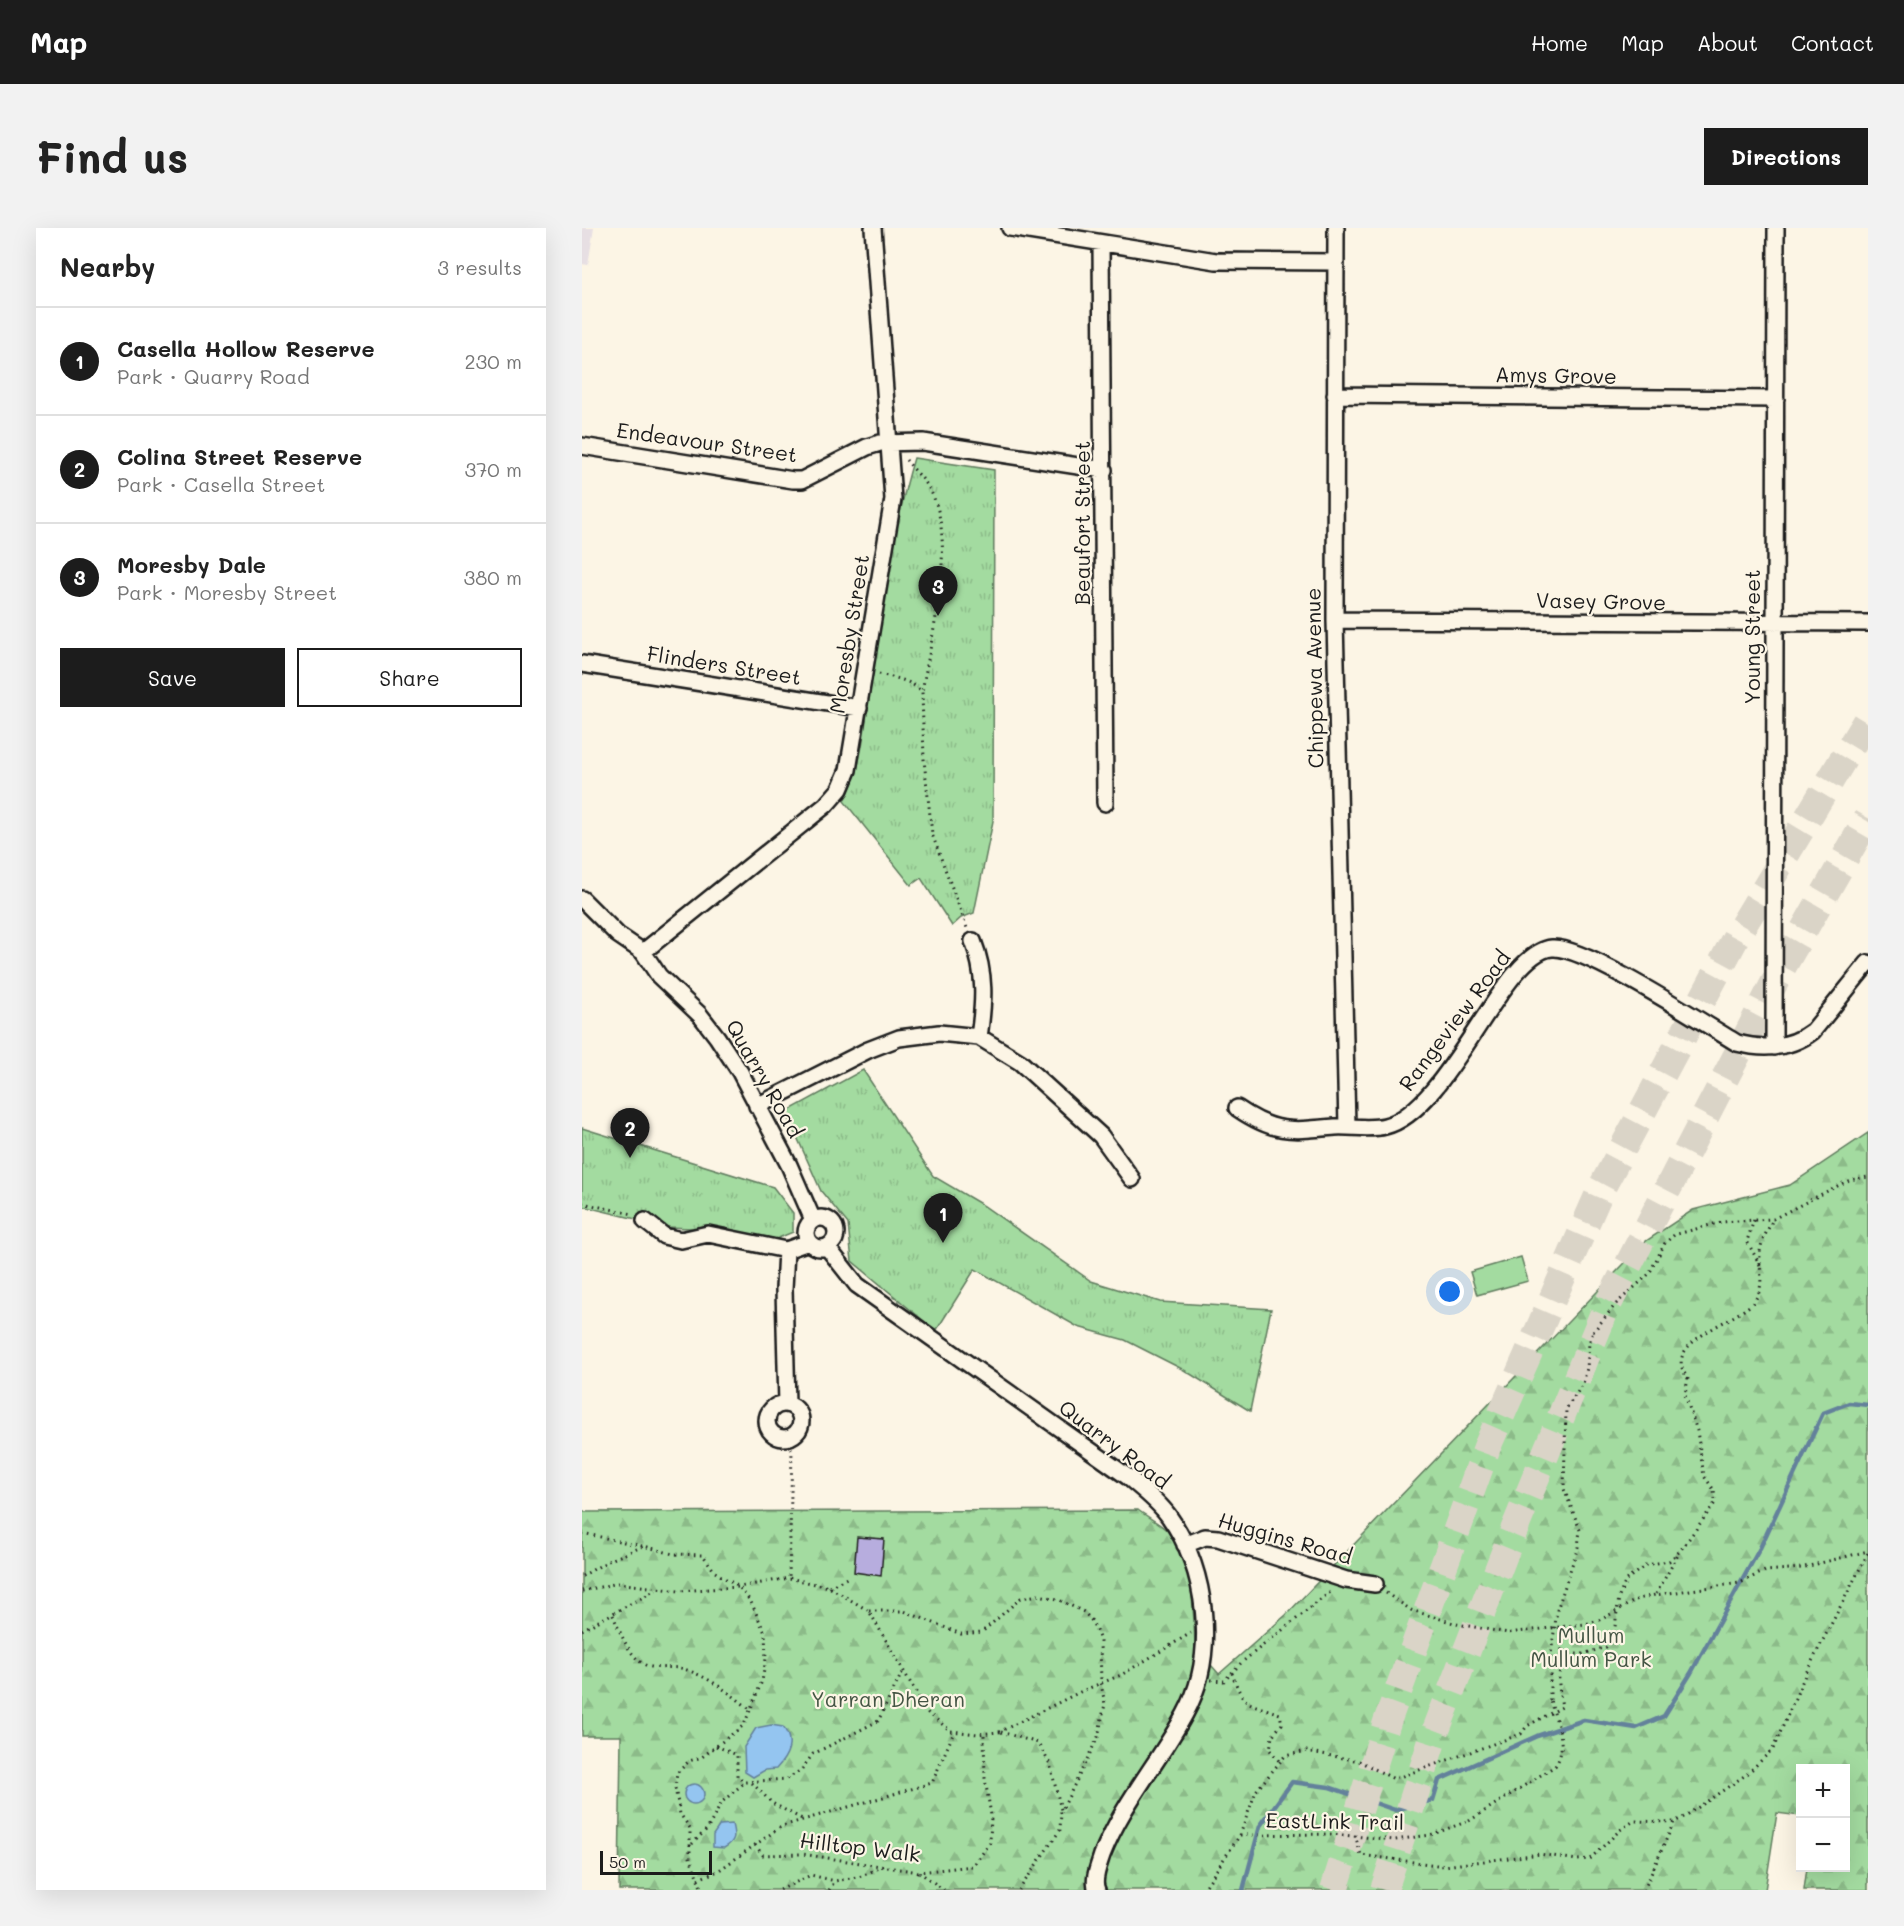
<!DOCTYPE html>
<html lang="en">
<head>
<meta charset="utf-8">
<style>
  body { margin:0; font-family:Mali,sans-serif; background:#f2f2f2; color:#222 }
  .controls { position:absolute; right:18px; bottom:18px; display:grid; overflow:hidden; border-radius:0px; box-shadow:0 6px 24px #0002 }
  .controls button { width:54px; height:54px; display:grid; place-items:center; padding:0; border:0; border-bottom:2px solid #e0e0e0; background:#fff; color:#222; font:30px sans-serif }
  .scale { position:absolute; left:18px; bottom:15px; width:112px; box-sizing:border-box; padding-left:6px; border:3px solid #1c1c1c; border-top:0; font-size:16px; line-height:21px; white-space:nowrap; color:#1c1c1c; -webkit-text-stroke:4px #fcf5e5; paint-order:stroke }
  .you { position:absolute; left:868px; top:1064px; width:21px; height:21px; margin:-15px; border:4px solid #fff; border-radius:50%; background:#1a73e8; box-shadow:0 0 0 9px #1a73e833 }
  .badge { display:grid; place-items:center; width:39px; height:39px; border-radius:50%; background:#1c1c1c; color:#fff; font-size:20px; font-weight:700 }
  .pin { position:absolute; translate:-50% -50px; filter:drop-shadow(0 2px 3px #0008) }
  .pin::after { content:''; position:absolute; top:32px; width:21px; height:18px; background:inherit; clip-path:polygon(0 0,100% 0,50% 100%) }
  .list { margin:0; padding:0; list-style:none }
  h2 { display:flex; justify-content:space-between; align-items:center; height:78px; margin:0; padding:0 24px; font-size:26px }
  h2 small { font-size:20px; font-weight:400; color:#767676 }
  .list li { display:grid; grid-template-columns:39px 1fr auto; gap:18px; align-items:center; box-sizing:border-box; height:108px; padding:0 24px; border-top:2px solid #e0e0e0 }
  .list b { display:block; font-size:22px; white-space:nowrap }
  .list p { margin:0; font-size:20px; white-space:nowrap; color:#767676 }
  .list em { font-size:20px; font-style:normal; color:#767676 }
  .actions { display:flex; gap:12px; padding:18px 24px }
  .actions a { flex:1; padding:14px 0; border:2px solid #1c1c1c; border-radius:0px; text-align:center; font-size:21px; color:#1c1c1c }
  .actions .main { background:#1c1c1c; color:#fff }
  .map { position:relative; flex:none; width:1286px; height:1662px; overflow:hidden; border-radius:0px }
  header { display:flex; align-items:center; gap:36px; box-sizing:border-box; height:84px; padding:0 30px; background:#1c1c1c; color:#fff }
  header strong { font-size:28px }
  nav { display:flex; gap:33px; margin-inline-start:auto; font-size:21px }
  .intro { display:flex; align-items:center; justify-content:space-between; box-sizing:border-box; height:144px; padding:0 36px }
  h1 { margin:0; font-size:42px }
  .button { padding:15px 27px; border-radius:0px; background:#1c1c1c; color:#fff; font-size:21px; font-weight:700 }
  main { display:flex; gap:36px; padding:0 36px }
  aside { flex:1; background:#fff; border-radius:0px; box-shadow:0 6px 24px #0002 }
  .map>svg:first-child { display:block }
  .built { fill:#e7dfe3 }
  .forest { fill:url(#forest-firs); stroke:#607c5e; stroke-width:1.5 }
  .park { fill:url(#park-tufts); stroke:#607c5e; stroke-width:1.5 }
  .garden { fill:#a3dba0; stroke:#607c5e; stroke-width:1.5 }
  .water { fill:#94c5f0; stroke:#64819b; stroke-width:1.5 }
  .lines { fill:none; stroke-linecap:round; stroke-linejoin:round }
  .stream { stroke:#64819b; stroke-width:4.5 }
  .building { fill:#b7adde; stroke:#1c1c1c; stroke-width:1.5 }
  .motorway-tunnel { stroke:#dad4c7; stroke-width:28; stroke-dasharray:28 14; stroke-linecap:butt }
  .minor-casing { stroke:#1c1c1c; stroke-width:20 }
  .path { stroke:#1c1c1c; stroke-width:3; stroke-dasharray:1.5 4.5; stroke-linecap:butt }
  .minor { stroke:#fcf5e5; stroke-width:15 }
  .path-bridge { stroke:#1c1c1c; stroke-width:3; stroke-dasharray:1.5 4.5; stroke-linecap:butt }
  .labels { text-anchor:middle; stroke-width:4.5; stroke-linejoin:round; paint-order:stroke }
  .street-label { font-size:21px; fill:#1c1c1c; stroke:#fcf5e5 }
  .park-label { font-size:21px; fill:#454; stroke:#fcf5e5 }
</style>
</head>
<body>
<header>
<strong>Map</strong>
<nav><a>Home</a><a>Map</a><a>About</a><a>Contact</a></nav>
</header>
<div class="intro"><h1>Find us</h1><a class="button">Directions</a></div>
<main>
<aside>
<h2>Nearby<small>3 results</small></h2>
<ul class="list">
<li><span class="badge">1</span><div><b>Casella Hollow Reserve</b><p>Park · Quarry Road</p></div><em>230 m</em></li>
<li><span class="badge">2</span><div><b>Colina Street Reserve</b><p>Park · Casella Street</p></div><em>370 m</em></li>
<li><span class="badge">3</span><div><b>Moresby Dale</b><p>Park · Moresby Street</p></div><em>380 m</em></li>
</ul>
<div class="actions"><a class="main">Save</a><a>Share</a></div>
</aside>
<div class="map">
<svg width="1286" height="1662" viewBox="0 0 1286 1662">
  <defs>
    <pattern id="forest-firs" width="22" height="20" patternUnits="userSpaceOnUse" patternTransform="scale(1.5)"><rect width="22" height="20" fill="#a3dba0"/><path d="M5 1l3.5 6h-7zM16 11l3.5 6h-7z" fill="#8cbb89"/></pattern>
    <pattern id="park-tufts" width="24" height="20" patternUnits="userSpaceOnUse" patternTransform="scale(1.5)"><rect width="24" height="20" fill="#a3dba0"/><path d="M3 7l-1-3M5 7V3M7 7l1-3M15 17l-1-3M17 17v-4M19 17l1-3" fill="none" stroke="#8cbb89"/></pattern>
  </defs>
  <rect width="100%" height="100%" fill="#fcf5e5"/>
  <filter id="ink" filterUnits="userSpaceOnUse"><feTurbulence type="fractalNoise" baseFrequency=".0167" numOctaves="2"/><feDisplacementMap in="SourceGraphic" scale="12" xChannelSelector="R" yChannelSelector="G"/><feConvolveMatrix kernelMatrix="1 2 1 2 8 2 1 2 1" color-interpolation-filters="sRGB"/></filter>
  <g filter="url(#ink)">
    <path class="built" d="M0,0H12L6,37L0,36Z"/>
    <path class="forest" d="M1286,905V1662H1222L1225,1640H1264V1540H1218V1588L1195,1585L1183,1662H37L39,1508H0V1284L556,1282C567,1290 581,1297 590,1307C611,1330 612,1389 613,1419L637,1446L704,1387L1064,1013L1111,982L1208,957Z"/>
    <path class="park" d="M332,230L412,242L411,593L392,685L379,690L370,698L339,650L329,657L262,573C281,540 283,493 289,456C301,380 310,304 332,230Z
      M281,842L351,948L402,978L509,1053L578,1074L689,1081L668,1183L602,1142L543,1112L496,1099L393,1041L354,1103L270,1033L266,996L239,963L204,884Z
      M0,900L191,959L211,985V1004L194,1011L147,1002L87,999L0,978Z"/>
    <path class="garden" d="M939,1029L946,1053L895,1067L888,1044Z"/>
    <path class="water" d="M189,1497L201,1499C213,1514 206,1528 194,1541L183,1542L171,1549L163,1544L162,1519L174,1500Z
      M102 1566a10 10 0 1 1 20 0a10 10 0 1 1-20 0Z
      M150,1596C153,1608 154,1613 142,1620L131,1619V1607L138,1597Z"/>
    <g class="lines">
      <path class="stream" d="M661,1662L678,1598L710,1554L747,1559L813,1582L851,1572L857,1552L955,1508L1002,1492L1054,1500L1082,1488L1109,1445L1178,1320L1241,1185L1267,1175L1286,1177"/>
    </g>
    <path class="building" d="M275,1309L302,1311L299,1348L272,1344Z"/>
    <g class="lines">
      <path class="motorway-tunnel" d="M752,1662L805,1494L905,1219L1019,961L1154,709L1286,490
        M802,1662L851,1510L923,1324L1024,1080L1201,738L1286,590"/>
      <defs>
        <path id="minor" d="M428,0L634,33L754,34
          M754,0L753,392L765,898
          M519,15L523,575
          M753,167L1194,171
          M0,218L211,252H220L285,219L298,215L341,214L522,242
          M753,392L1286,395
          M0,436L277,480
          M0,671L36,707L61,724L77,748L118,787L135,809L158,844L207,937L231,992
          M391,713C404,746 402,774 397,809
          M61,724L244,577L258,561L266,542L311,271L291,0
          M1192,819L1194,0
          M175,878L286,822L317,810L357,805L397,809L438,834L519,908L550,951
          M655,880C693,906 709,903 753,899C769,898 788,902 803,898C868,882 920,724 970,720C1002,717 1121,795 1155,815C1182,822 1208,821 1231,803L1286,735
          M224 1005a15 15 0 1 1 30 0a15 15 0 1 1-30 0Z
          M63,993L82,1008L99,1012L126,1006L204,1022L227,1014
          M245,1019L275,1057L546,1249C560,1261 575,1272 586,1287C625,1341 636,1426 603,1486C577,1534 540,1576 520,1627C517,1637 510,1652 515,1662
          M204,1022L202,1061L205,1176
          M185 1193a17 17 0 1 1 34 0a17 17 0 1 1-34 0Z
          M603,1317L623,1309L636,1310L764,1352L793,1356"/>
      </defs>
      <use href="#minor" class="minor-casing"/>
      <path class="path" d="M324,232C330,240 339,248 345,257C378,306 349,409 340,464
        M297,446C313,450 329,452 340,464L342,532L350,606L385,700
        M0,975L51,986
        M1172,992L1165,1013L1179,1039
        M1034,1076L1067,1046L1083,1015L1092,1007L1139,994L1191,991L1267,952L1286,949
        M203,1210L210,1223L207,1350
        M0,1305L60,1318
        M0,1348L28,1332L62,1318L91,1326L121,1327L133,1344L157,1359L169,1374L183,1405L184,1431L180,1453L162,1497L120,1529L107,1533L95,1545L93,1560L98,1586L108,1600V1629L120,1662
        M247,1359L267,1349
        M0,1363L36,1355L97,1363L157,1359L207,1350L247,1359L287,1383L346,1485L369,1503L396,1506L417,1504L500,1463L539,1447L609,1405
        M804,1365L829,1382L875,1396L926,1405L1003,1396L1020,1391L1056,1371L1073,1367L1158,1355L1183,1343L1219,1340L1286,1323
        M1074,1366L1096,1327
        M287,1383H322L379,1406L400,1404L439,1370L457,1367L475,1371L502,1384L510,1393L518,1412L519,1456L523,1476L516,1509L479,1584L478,1602L437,1662
        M31,1387C38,1404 45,1424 60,1435C72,1444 91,1436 105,1442C130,1451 149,1466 169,1482
        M0,1402L74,1362
        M978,1434L983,1399
        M650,1445C662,1480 665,1474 698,1486L700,1496L690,1508L688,1522L698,1534
        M629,1452L642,1453L660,1434L751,1362
        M968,1472V1434L975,1382L996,1319L998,1302L982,1261L984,1181L1001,1156L1005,1140L1007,1115L1011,1104
        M419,1504L456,1515L468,1536L479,1582
        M134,1518L155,1527V1548L163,1554L205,1551L219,1542L231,1526L296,1493L321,1443
        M170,1555L190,1575L220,1591
        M658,1607L750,1606L813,1612L848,1607L887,1593
        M773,1607L779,1627L862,1638L958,1626L995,1632L1008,1631L1038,1602L1052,1593L1092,1594L1102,1589L1165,1546L1191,1521L1224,1445L1286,1325
        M110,1616L126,1600L140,1574L163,1554
        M173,1617L181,1627L220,1626L337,1644L391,1638L408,1615L409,1587L403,1551L402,1507
        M337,1644L362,1662
        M116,1651L136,1643L200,1598L350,1555L372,1504
        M198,1662L229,1647L253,1653
        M247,1662L253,1653L280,1648L301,1638
        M621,1662L658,1607L674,1563L703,1528L724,1523L777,1533L812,1551L939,1506L945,1498L980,1479C977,1460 973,1442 985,1426H1001L1024,1419L1032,1406L1037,1369L1044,1352L1064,1337L1087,1333L1098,1323L1133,1275L1132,1262L1122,1248L1115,1203L1103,1167L1106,1150C1075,1114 1159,1093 1173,1072C1183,1058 1177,1042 1178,1026C1178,1014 1186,1002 1191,991
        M1062,1662L1092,1594"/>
      <use href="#minor" class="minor"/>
      <path class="path-bridge" d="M1011,1104L1034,1076
        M887,1593L973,1538C987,1518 974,1494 968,1472"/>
    </g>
  </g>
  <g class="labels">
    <g class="street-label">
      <text transform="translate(974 148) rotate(1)" y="7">Amys Grove</text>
      <text transform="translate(125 215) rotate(8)" y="7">Endeavour Street</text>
      <text transform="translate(501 295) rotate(-90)" y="7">Beaufort Street</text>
      <text transform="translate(1019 374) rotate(1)" y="7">Vasey Grove</text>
      <text transform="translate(268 406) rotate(-81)" y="7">Moresby Street</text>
      <text transform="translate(1171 409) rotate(-90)" y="7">Young Street</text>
      <text transform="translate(142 438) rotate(9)" y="7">Flinders Street</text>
      <text transform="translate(733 450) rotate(-91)" y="7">Chippewa Avenue</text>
      <text transform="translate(873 793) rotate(-53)" y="7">Rangeview Road</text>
      <text transform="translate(182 851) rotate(60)" y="7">Quarry Road</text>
      <text transform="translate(532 1217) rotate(37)" y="7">Quarry Road</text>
      <text transform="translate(703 1311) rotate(16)" y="7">Huggins Road</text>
      <text transform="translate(753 1594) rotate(1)" y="7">EastLink Trail</text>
      <text transform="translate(278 1620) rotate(7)" y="7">Hilltop Walk</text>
    </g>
    <g class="park-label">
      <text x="1009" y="1415">Mullum<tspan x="1009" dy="24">Mullum Park</tspan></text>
      <text x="306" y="1479">Yarran Dheran</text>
    </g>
  </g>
</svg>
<div class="controls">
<button>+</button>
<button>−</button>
</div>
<div class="scale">50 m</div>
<div class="you"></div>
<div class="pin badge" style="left:361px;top:1015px">1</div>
<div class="pin badge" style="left:48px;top:930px">2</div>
<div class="pin badge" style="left:356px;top:388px">3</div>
</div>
</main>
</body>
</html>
